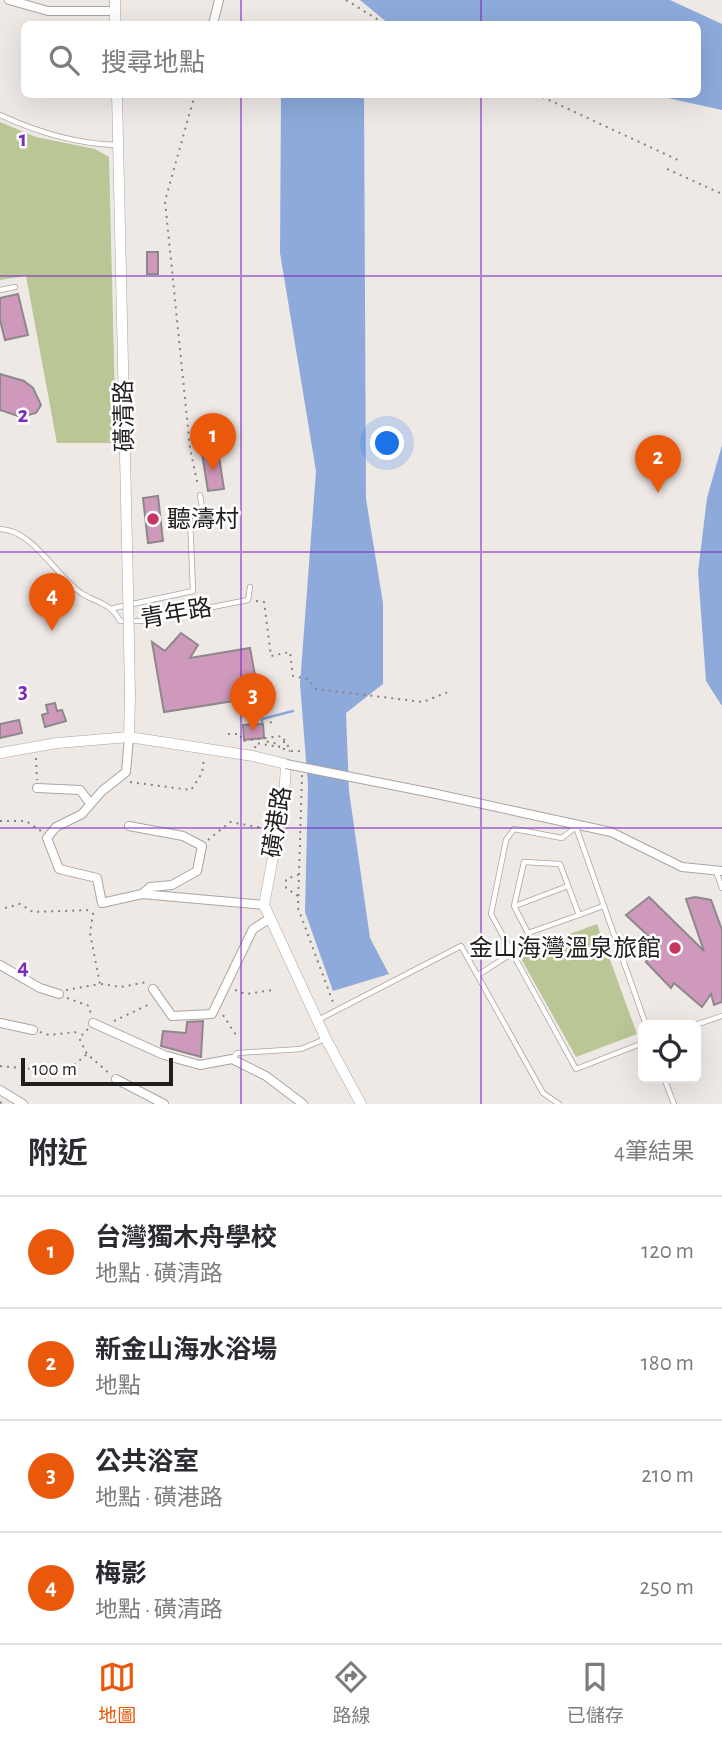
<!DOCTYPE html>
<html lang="zh-TW">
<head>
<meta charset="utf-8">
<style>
  body { margin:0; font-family:"Alegreya Sans","Noto Sans TC",sans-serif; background:#f7f7f7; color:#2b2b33 }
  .controls { position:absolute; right:21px; bottom:21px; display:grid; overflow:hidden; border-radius:10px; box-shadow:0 7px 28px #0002 }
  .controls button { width:63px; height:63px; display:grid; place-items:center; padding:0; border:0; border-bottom:2px solid #e1e1e2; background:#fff; color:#2b2b33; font:35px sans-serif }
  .scale { position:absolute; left:21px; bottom:18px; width:152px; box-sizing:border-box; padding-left:7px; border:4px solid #211f1e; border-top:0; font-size:19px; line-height:24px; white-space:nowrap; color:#211f1e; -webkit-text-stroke:5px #fff; paint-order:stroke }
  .you { position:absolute; left:388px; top:444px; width:24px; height:24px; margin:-18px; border:5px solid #fff; border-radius:50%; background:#1a73e8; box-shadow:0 0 0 10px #1a73e833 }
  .badge { display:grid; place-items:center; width:46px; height:46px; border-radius:50%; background:#ea580c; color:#fff; font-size:23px; font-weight:700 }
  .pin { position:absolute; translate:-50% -58px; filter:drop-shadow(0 2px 4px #0008) }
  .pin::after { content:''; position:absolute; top:37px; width:24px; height:21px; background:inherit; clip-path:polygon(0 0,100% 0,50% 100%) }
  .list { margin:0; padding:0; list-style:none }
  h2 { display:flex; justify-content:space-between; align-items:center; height:91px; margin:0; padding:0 28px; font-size:30px }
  h2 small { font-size:23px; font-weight:400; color:#7c7c81 }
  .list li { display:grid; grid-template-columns:46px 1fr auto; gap:21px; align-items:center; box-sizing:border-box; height:112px; padding:0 28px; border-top:2px solid #e1e1e2 }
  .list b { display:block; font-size:26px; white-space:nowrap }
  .list p { margin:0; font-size:23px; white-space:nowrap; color:#7c7c81 }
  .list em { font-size:23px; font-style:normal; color:#7c7c81 }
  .icon { flex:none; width:38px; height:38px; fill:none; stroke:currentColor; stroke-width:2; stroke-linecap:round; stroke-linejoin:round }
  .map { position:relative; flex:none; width:722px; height:1104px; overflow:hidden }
  .search { position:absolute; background:#fff; box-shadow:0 7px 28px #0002; left:21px; right:21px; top:21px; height:77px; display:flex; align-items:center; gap:18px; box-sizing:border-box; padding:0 24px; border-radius:10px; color:#7c7c81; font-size:26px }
  .sheet { height:539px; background:#fff }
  nav { display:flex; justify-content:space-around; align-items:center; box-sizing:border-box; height:98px; border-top:2px solid #e1e1e2; background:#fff; font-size:19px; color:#7c7c81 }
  nav a { display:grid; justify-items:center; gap:4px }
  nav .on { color:#ea580c }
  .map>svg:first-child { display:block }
  .green { fill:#bac696 }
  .water { fill:#8daadb }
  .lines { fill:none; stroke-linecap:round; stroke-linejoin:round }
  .stream { stroke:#8daadb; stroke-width:2.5 }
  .building { fill:#cf99bc; stroke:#8d888b; stroke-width:2 }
  .service-casing { stroke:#aaa5a2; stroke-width:6 }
  .minor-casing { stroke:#aaa5a2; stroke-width:10 }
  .tertiary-casing { stroke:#aaa5a2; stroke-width:11 }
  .path { stroke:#878381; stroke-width:2; stroke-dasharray:2 5; stroke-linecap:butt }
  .service { stroke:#fff; stroke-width:4.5 }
  .minor { stroke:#fff; stroke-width:8 }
  .tertiary { stroke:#fff; stroke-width:10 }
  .minor-bridge-casing { stroke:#aaa5a2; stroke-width:10; stroke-linecap:butt }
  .tertiary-bridge-casing { stroke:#aaa5a2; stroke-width:11; stroke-linecap:butt }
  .minor-bridge { stroke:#fff; stroke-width:8 }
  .tertiary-bridge { stroke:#fff; stroke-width:10 }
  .grid { fill:none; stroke:#7b2cbf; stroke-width:2; stroke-opacity:0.55 }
  .poi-dot { fill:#c53761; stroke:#fff; stroke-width:2.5 }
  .labels { text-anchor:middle; stroke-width:5; stroke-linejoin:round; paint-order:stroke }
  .street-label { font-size:24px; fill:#211f1e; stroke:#fff }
  .poi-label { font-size:24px; fill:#211f1e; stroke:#fff; text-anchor:start }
  .grid-label { font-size:23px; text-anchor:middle; font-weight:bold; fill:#7b2cbf; stroke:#fff; stroke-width:5; stroke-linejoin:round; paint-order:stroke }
</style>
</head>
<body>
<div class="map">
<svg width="722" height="1104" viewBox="0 0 722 1104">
  <rect width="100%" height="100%" fill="#efe9e6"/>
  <path class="green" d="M0,122L36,137L95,149L109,157L116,443H57L26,276L0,280Z
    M597,924L637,1034L576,1057L518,953Z"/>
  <path class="water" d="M360,0H670L722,24V110L654,95L698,94V24H389Z
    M281,95H364L366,499L383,603V684L346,713L349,791L370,938L389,974L333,991L305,912L308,785L300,684L316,471L280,253Z
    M722,445V706L706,681L698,572L707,498Z"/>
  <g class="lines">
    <path class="stream" d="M262,723V719L293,711"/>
  </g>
  <path class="building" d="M147,252H158V274H147Z
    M18,294L28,335L5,340L0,320V298Z
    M0,374L24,381L33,388L41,405L36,413L21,417L0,410Z
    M218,451L224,489L208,491L202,453Z
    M158,496L163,541L148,543L143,498Z
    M181,633L198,645L190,658L250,648L259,697L164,712L152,642L165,651Z
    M55,703L57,711L62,710L66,721L45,727L42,715L48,713L46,705Z
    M19,720L22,733L0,738V724Z
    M263,724L264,738L244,740L243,725Z
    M649,897L704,951L686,899L695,897L711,900L722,930V1002L714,1005L711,994L702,1007L674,983L671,988L646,962L656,943L626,915Z
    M203,1021L201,1057L161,1046L163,1031L186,1033L187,1022Z"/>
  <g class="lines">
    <defs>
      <path id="service" d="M0,115C37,132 76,144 117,145
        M0,290L15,287
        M0,529C33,530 55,575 81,593C97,603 111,603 120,621H141L248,600L250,587
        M114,608L193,591L190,517L202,507L200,495
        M716,871L722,888
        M515,906L568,886
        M579,915L528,933L514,906L524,862L560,864L579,915L603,906
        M478,975L511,954
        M318,1020L461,946L543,1093L559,1104
        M695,1025L722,1016
        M643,1043L576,1069L491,914L506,840L514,829L562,838L576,827L646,1025
        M233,1058L237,1053L301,1049L325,1039
        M664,1078L674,1104"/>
      <path id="minor" d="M9,0L48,11H115
        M213,24L219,0
        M129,737L126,772L102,791L82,814L56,827L47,838L59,869L97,878L102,903L142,894L264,905
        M37,788L80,790L90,803
        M432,793L611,832L682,867L722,871
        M129,826L183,836L202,846L197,871L172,885L150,887L142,894
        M0,965L40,988L59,994
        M153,989L172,1016L212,1014L253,929L269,919
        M0,1023L33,1030
        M93,1023L164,1055L200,1065L232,1059L266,1076L303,1104
        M116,1079L164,1104
        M0,1090L23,1104"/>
      <path id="tertiary" d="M115,0V24
        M117,94L128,590
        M129,737L130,696
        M0,753L57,743L129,737L253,756L286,764L284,798L264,905L326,1039L361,1104"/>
    </defs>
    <use href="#service" class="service-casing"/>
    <use href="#minor" class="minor-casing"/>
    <use href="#tertiary" class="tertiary-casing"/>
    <path class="path" d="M346,0L385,24
      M195,94L165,201L190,448L198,486
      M536,94L678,160
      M667,169L722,194
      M256,601L264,602L271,656L290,652L293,676L308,679L316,689L423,702L448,692
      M270,723L273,721
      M228,734H240L242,741L282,736L291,751H299L301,756
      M284,741V750L290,751
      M255,748L256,743L279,747V744L264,741
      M36,758L37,780
      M302,775L298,908L334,1005
      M130,782L191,790L202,773L204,759
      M0,821H26L41,831
      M208,840L230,822L269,829
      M298,896L286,888V879L298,875
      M5,908L20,904L33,912L91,910
      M101,984L121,987L147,982
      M66,990L100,984L90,933L94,908
      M235,990L246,994L273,990
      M67,998L89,1006L91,1015
      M223,1015L236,1035
      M114,1021L150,1004
      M88,1029L79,1038L87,1054L110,1074
      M40,1032L49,1035L75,1032L78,1036
      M0,1066L66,1072L87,1054
      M0,1102L3,1104"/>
    <use href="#service" class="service"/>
    <use href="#minor" class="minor"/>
    <use href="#tertiary" class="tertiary"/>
    <defs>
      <path id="minor-bridge" d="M286,764L432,793"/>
      <path id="tertiary-bridge" d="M128,590L130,696"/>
    </defs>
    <use href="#minor-bridge" class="minor-bridge-casing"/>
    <use href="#tertiary-bridge" class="tertiary-bridge-casing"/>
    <use href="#minor-bridge" class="minor-bridge"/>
    <use href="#tertiary-bridge" class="tertiary-bridge"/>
  </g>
  <path class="grid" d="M241,0V24M481,0V24M241,94V1104M481,94V1104M0,276H722M0,552H722M0,828H722"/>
  <g class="poi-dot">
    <circle cx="153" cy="519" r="7"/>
    <circle cx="675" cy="948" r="7"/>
  </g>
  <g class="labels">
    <g class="street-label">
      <text transform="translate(124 416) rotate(-91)" y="8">磺清路</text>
      <text transform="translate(176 613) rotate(-10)" y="8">青年路</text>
      <text transform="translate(277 822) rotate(-81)" y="8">磺港路</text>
    </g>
    <g class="poi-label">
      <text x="167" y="527">聽濤村</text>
      <text x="661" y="956" text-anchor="end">金山海灣溫泉旅館</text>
    </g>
  </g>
  <g class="grid-label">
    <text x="23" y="146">1</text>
    <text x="23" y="422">2</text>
    <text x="23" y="698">3</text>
    <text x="23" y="974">4</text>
  </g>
</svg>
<div class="controls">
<button><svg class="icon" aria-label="locate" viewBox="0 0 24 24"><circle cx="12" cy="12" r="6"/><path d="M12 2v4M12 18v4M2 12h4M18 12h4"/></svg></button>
</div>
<div class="scale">100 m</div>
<div class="you"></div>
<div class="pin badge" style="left:213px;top:471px">1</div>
<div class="pin badge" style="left:658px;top:493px">2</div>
<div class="pin badge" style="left:253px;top:731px">3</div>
<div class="pin badge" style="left:52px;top:631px">4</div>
<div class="search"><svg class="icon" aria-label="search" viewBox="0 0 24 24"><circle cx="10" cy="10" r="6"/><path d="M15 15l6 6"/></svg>搜尋地點</div>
</div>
<section class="sheet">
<h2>附近<small>4筆結果</small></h2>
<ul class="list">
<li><span class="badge">1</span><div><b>台灣獨木舟學校</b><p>地點 · 磺清路</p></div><em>120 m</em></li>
<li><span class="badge">2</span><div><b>新金山海水浴場</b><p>地點</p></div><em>180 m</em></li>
<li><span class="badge">3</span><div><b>公共浴室</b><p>地點 · 磺港路</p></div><em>210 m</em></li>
<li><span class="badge">4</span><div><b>梅影</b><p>地點 · 磺清路</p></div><em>250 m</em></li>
</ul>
</section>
<nav>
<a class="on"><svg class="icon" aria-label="map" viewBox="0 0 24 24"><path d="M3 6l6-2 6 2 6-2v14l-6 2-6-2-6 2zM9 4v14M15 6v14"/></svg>地圖</a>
<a><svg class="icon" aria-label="directions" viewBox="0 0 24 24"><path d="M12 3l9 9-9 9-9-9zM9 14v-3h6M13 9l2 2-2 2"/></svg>路線</a>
<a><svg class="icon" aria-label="saved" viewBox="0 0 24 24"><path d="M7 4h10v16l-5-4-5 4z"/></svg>已儲存</a>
</nav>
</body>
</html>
